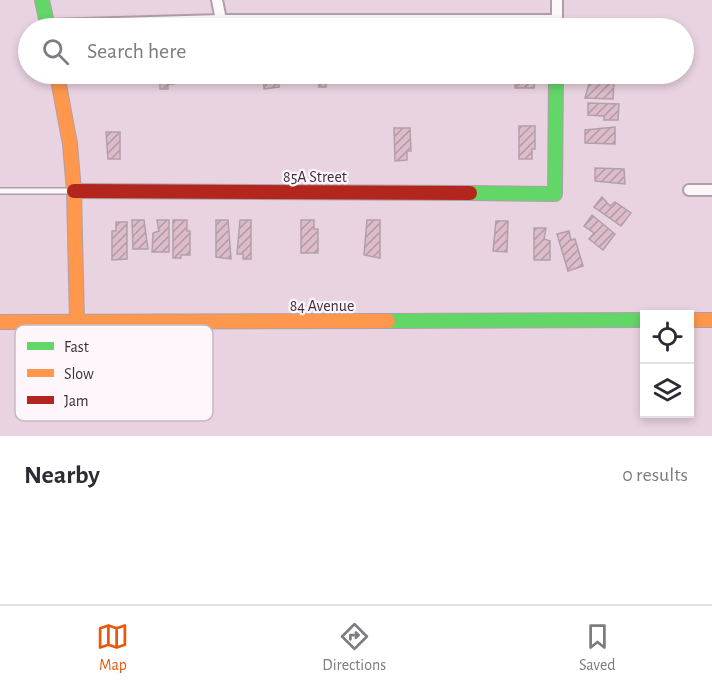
<!DOCTYPE html>
<html lang="en">
<head>
<meta charset="utf-8">
<style>
  body { margin:0; font-family:"Alegreya Sans",sans-serif; background:#f2f2f3; color:#2b2b33 }
  .controls { position:absolute; right:18px; bottom:18px; display:grid; overflow:hidden; border-radius:0px; box-shadow:0 3px 9px #0003 }
  .controls button { width:54px; height:54px; display:grid; place-items:center; padding:0; border:0; border-bottom:2px solid #e1e1e2; background:#fff; color:#2b2b33; font:30px sans-serif }
  .list { margin:0; padding:0; list-style:none }
  h2 { display:flex; justify-content:space-between; align-items:center; height:78px; margin:0; padding:0 24px; font-size:26px }
  h2 small { font-size:20px; font-weight:400; color:#7c7c81 }
  .icon { flex:none; width:33px; height:33px; fill:none; stroke:currentColor; stroke-width:2; stroke-linecap:round; stroke-linejoin:round }
  .map { position:relative; flex:none; width:712px; height:436px; overflow:hidden }
  .search { position:absolute; background:#fff; box-shadow:0 3px 9px #0003; left:18px; right:18px; top:18px; height:66px; display:flex; align-items:center; gap:15px; box-sizing:border-box; padding:0 21px; border-radius:33px; color:#7c7c81; font-size:22px }
  .sheet { height:168px; background:#fff }
  nav { display:flex; justify-content:space-around; align-items:center; box-sizing:border-box; height:84px; border-top:2px solid #e1e1e2; background:#fff; font-size:16px; color:#7c7c81 }
  nav a { display:grid; justify-items:center; gap:3px }
  nav .on { color:#ea580c }
  .map>svg:first-child { display:block }
  .building { fill:url(#building-hatch); stroke:#b2a0a9; stroke-width:1.5 }
  .lines { fill:none; stroke-linecap:round; stroke-linejoin:round }
  .lane-casing { stroke:#b09faa; stroke-width:8 }
  .street-casing { stroke:#b09faa; stroke-width:14 }
  .fast-casing { stroke:#b09faa; stroke-width:16 }
  .slow-casing { stroke:#b09faa; stroke-width:16 }
  .jam-casing { stroke:#b09faa; stroke-width:16 }
  .lane { stroke:#fcf8fa; stroke-width:5 }
  .street { stroke:#fcf8fa; stroke-width:10 }
  .fast { stroke:#63d668; stroke-width:14 }
  .slow { stroke:#ff974d; stroke-width:14 }
  .jam { stroke:#b3261e; stroke-width:14 }
  .labels { text-anchor:middle; stroke-width:4.5; stroke-linejoin:round; paint-order:stroke }
  .street-label { font-size:16px; fill:#3e2e38; stroke:#fef6fb }
  .key { fill:#fef6fb; stroke:#c4bac0; stroke-width:1.5 }
  .key-label { font-size:16px; fill:#3e2e38 }
</style>
</head>
<body>
<div class="map">
<svg width="712" height="436" viewBox="0 0 712 436">
  <defs>
    <pattern id="building-hatch" width="6" height="6" patternUnits="userSpaceOnUse" patternTransform="scale(1.5)"><rect width="6" height="6" fill="#dcbcca"/><path d="M-1 1l2-2M0 6l6-6M5 7l2-2" fill="none" stroke="#b499a5"/></pattern>
  </defs>
  <rect width="100%" height="100%" fill="#e9d3e1"/>
  <path class="building" d="M136,74H153V83H136Z
    M160,74H174V84H168V89H160Z
    M179,74H195V83L179,82Z
    M221,74H235V81L221,82Z
    M263,74H279V87L264,89Z
    M284,74H300V83H284Z
    M312,74H326V87H319V83H312Z
    M336,74H353V80L336,81Z
    M383,74H399V80H383Z
    M404,74H420V83H404Z
    M450,74H466V83H450Z
    M494,74H512V81H494Z
    M516,74H535L534,88H515Z
    M590,80L614,81L613,99L585,98Z
    M588,103L619,104L618,120H604V116L588,115Z
    M519,126H535V149H532V159H519Z
    M615,127V144L585,143V130Z
    M394,128H410L411,151H407V160L395,161Z
    M106,132H120V159H108Z
    M595,168L624,169L625,184L595,181Z
    M602,197L610,206L615,202L631,213L621,226L594,207Z
    M592,215L615,234L603,250L589,239L594,233L584,226Z
    M132,220H144L148,249H133Z
    M157,220H169V252H152L153,233L159,231Z
    M173,220H187V231H190V255H181V258H173Z
    M216,220H228L231,259L216,257Z
    M240,220H251V259H243V254H237Z
    M301,220H314V229H318V253H301Z
    M367,220H380V258L364,255Z
    M496,221H508L507,252L493,251Z
    M116,222H127V259L112,260V231H116Z
    M534,228H546L544,239L550,241V260H534Z
    M569,231L571,240L575,239L583,266L568,271L557,234Z"/>
  <g class="lines">
    <defs>
      <path id="lane" d="M0,191H73"/>
      <path id="street" d="M217,0L221,20
        M47,25L221,20H557
        M557,28V0
        M689,190H712"/>
      <path id="fast" d="M42,0L48,28
        M470,193L555,194L556,74
        M388,321L644,320"/>
      <path id="slow" d="M57,74L70,144L74,191L77,322
        M690,320H712
        M0,322L388,321"/>
      <path id="jam" d="M74,191L470,193"/>
    </defs>
    <use href="#lane" class="lane-casing"/>
    <use href="#street" class="street-casing"/>
    <use href="#fast" class="fast-casing"/>
    <use href="#slow" class="slow-casing"/>
    <use href="#jam" class="jam-casing"/>
    <use href="#lane" class="lane"/>
    <use href="#street" class="street"/>
    <use href="#fast" class="fast"/>
    <use href="#slow" class="slow"/>
    <use href="#jam" class="jam"/>
  </g>
  <g class="labels">
    <g class="street-label">
      <text x="315" y="182">85A Street</text>
      <text x="322" y="311">84 Avenue</text>
    </g>
  </g>
  <rect x="15" y="325" width="198" height="96" rx="9" class="key"/>
  <rect x="27" y="342" width="27" height="8" fill="#63d668"/>
  <rect x="27" y="369" width="27" height="8" fill="#ff974d"/>
  <rect x="27" y="396" width="27" height="8" fill="#b3261e"/>
  <g class="key-label">
    <text x="64" y="352">Fast</text>
    <text x="64" y="379">Slow</text>
    <text x="64" y="406">Jam</text>
  </g>
</svg>
<div class="controls">
<button><svg class="icon" aria-label="locate" viewBox="0 0 24 24"><circle cx="12" cy="12" r="6"/><path d="M12 2v4M12 18v4M2 12h4M18 12h4"/></svg></button>
<button><svg class="icon" aria-label="layers" viewBox="0 0 24 24"><path d="M12 4l9 5-9 5-9-5zM3 14l9 5 9-5"/></svg></button>
</div>
<div class="search"><svg class="icon" aria-label="search" viewBox="0 0 24 24"><circle cx="10" cy="10" r="6"/><path d="M15 15l6 6"/></svg>Search here</div>
</div>
<section class="sheet">
<h2>Nearby<small>0 results</small></h2>
<ul class="list">
</ul>
</section>
<nav>
<a class="on"><svg class="icon" aria-label="map" viewBox="0 0 24 24"><path d="M3 6l6-2 6 2 6-2v14l-6 2-6-2-6 2zM9 4v14M15 6v14"/></svg>Map</a>
<a><svg class="icon" aria-label="directions" viewBox="0 0 24 24"><path d="M12 3l9 9-9 9-9-9zM9 14v-3h6M13 9l2 2-2 2"/></svg>Directions</a>
<a><svg class="icon" aria-label="saved" viewBox="0 0 24 24"><path d="M7 4h10v16l-5-4-5 4z"/></svg>Saved</a>
</nav>
</body>
</html>
